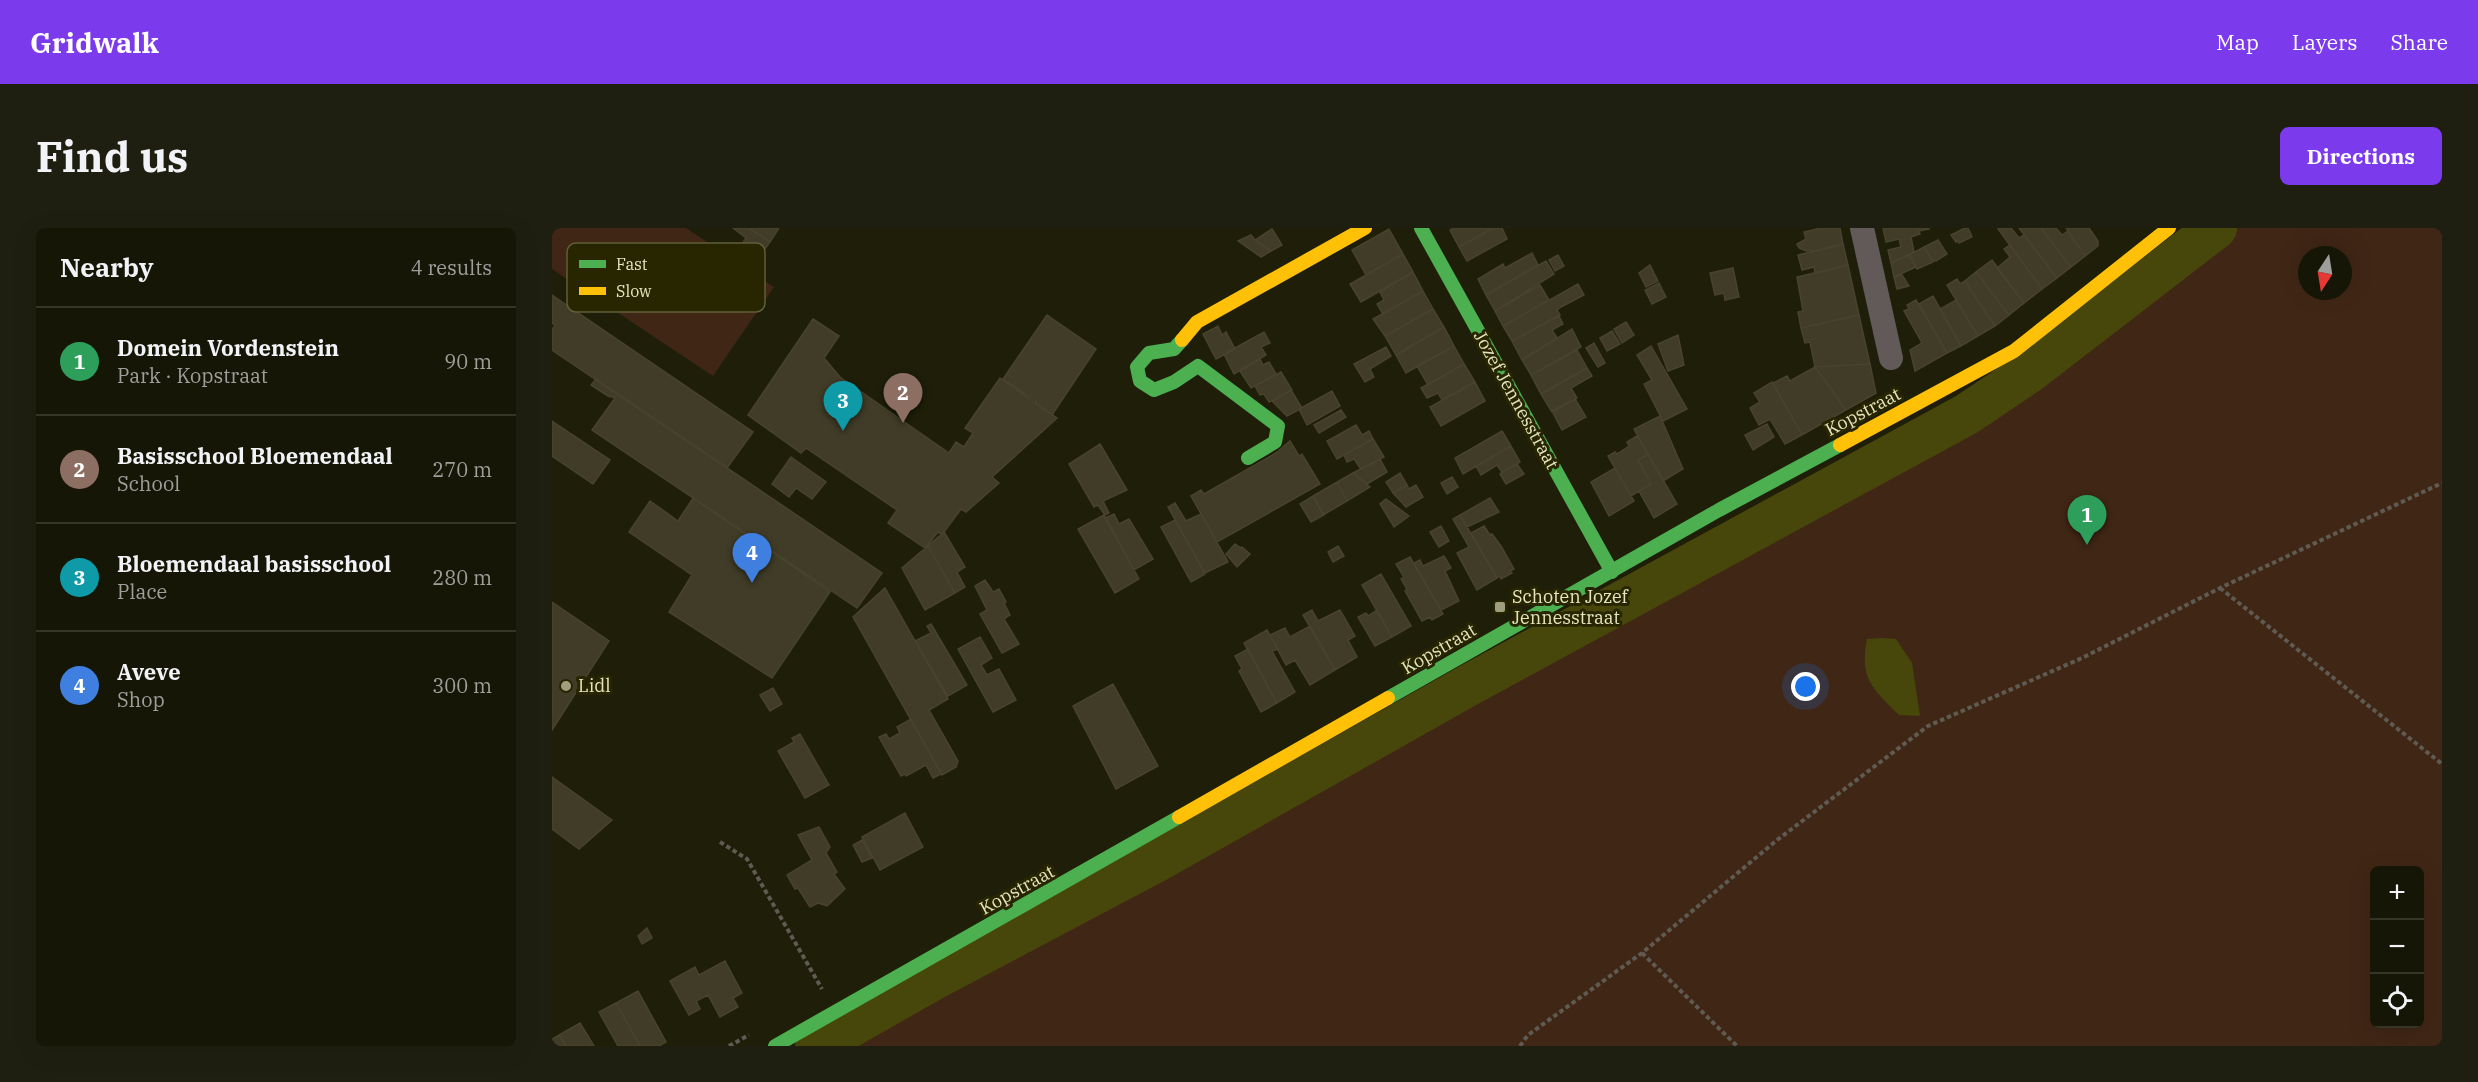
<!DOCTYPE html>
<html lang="en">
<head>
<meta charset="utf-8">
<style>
  body { margin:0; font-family:"IBM Plex Serif",serif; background:#1f1f11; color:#f1f3f6 }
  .controls { position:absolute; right:18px; bottom:18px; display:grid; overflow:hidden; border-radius:9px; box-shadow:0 6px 24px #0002 }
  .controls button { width:54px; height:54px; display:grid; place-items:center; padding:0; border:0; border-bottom:2px solid #353528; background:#161607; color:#f1f3f6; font:30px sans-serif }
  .compass { position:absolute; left:1746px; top:18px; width:54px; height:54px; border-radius:50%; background:#161607; box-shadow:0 6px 24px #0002; rotate:192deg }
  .you { position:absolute; left:1254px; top:459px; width:21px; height:21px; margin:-15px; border:4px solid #fff; border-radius:50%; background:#1a73e8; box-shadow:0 0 0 9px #1a73e833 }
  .badge { display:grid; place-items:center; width:39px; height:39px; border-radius:50%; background:#7c3aed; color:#fff; font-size:20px; font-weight:700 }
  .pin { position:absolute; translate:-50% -50px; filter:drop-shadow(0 2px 3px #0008) }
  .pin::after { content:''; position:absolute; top:32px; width:21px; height:18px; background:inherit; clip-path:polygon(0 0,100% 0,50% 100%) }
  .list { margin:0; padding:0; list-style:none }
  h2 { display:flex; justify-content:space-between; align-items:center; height:78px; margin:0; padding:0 24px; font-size:26px }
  h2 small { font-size:20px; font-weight:400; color:#9e9f9b }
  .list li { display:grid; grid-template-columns:39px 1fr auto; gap:18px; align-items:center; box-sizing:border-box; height:108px; padding:0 24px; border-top:2px solid #353528 }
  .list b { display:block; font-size:22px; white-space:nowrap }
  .list p { margin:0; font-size:20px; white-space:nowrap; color:#9e9f9b }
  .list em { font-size:20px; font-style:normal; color:#9e9f9b }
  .icon { flex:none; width:33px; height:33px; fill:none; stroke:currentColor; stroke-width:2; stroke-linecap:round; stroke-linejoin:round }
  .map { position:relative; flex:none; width:1890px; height:818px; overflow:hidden; border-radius:9px }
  header { display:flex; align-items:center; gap:36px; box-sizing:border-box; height:84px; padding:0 30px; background:#7c3aed; color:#fff }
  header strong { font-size:28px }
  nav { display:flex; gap:33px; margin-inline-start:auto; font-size:21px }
  .intro { display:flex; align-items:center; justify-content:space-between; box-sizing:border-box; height:144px; padding:0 36px }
  h1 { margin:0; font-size:42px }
  .button { padding:15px 27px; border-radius:9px; background:#7c3aed; color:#fff; font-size:21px; font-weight:700 }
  main { display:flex; gap:36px; padding:0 36px }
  aside { flex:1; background:#161607; border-radius:9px; box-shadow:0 6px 24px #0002 }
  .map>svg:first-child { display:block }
  .green { fill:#402615; fill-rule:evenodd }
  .water { fill:#48470b }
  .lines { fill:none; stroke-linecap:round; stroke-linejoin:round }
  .river { stroke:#48470b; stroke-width:42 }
  .building { fill:#403c27; stroke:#49432c; stroke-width:1.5 }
  .path { stroke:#5f5a52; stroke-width:4; stroke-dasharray:4.5 3; stroke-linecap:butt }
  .street { stroke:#615a58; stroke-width:24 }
  .fast { stroke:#4caf50; stroke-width:14 }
  .slow { stroke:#ffc107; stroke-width:14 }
  .poi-dot { fill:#9f9f7f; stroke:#272600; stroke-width:2 }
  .labels { text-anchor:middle; stroke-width:6; stroke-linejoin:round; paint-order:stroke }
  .street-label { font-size:18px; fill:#e4e4bf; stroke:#272600 }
  .poi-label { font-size:18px; fill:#e4e4bf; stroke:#272600; text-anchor:start }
  .key { fill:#272600; stroke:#605f39; stroke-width:1.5 }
  .key-label { font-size:16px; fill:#e4e4bf }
</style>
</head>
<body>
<header>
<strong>Gridwalk</strong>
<nav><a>Map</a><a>Layers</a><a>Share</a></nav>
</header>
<div class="intro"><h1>Find us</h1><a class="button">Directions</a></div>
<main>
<aside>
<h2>Nearby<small>4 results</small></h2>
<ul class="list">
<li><span class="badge" style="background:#2e9e5b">1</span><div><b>Domein Vordenstein</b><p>Park · Kopstraat</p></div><em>90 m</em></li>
<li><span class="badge" style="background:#8d6e63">2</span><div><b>Basisschool Bloemendaal</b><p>School</p></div><em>270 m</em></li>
<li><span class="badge" style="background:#0f9aa8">3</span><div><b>Bloemendaal basisschool</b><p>Place</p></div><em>280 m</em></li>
<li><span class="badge" style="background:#3f7fe0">4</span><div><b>Aveve</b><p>Shop</p></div><em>300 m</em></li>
</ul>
</aside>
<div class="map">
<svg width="1890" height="818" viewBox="0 0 1890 818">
  <rect width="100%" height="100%" fill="#1e1e09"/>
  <path class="green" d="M0,0H134L222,59L161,148L0,41Z
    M1650,0H1890V818H278L1408,181ZM1755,27H1791V63H1755ZM1822,642H1868V796H1822Z"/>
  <path class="water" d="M1330,410L1344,411L1360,435L1368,488L1347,487C1321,461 1307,451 1315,411Z"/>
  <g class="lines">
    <path class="river" d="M264,818L382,751L605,633L917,457L1415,186L1476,145L1664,0"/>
  </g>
  <path class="building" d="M181,0H197L218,14L208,28L190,16L194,10Z
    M197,0H227L218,14Z
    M902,0H941L907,19L898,2Z
    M941,0H950L955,11L915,33L907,19Z
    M1269,0H1288L1291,16L1260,24V22L1254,23L1247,20L1245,16L1254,11L1252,4Z
    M1331,0H1377V1L1367,3L1368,6L1359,9L1362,24L1339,35L1336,22L1349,19L1347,11L1334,14Z
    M1413,0H1416L1420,9L1407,15L1406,13L1404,14L1399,7Z
    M1459,0L1467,10L1472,7L1505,50L1490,61L1446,1Z
    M1467,0H1489L1519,39L1505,50Z
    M1489,0H1504L1510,7L1516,3L1533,28L1519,39Z
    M1514,0H1537L1546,13V18L1533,28Z
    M720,1L730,17L719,23L703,12Z
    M837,1L851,26L814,47L800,22Z
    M699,7L703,12L719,23L709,29L686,13Z
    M1386,12L1395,26L1384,33L1380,32L1372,19Z
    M1291,16L1296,37L1263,45L1262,39L1250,42L1246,27Z
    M1458,17L1490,61L1472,75L1445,40L1458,29L1452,21Z
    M1372,19L1381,34L1365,41L1357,27Z
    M980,25L986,37L934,67L926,51L951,36L953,40Z
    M851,26L861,44L809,74L798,56Z
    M1006,27L1012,38L1003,43L997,32Z
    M1357,27L1364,39L1342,49L1339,35Z
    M1440,32L1472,75L1457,87L1424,44Z
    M994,33L1002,46L943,83L934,67Z
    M1098,37L1106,53L1094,59L1087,45Z
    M1296,37L1307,87L1249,100L1246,84L1251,83L1245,49Z
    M1181,40L1187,69L1173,72L1172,65L1163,67L1158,45Z
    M861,44L871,63L831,86L825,76L832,72L828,64Z
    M1424,44L1457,87L1443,98L1413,53Z
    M1350,47L1357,58L1345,61L1342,49Z
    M1405,51L1408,56L1413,53L1443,98L1426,108L1395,57Z
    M1107,55L1114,69L1100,76L1093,62Z
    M1026,56L1032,67L1009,79L1005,82L1008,87L960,113L951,98Z
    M988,57L997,72L951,98L943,83Z
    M871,63L881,81L833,108L821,91Z
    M0,67L201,204L175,240L0,122V102L3,97L0,95Z
    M1381,68L1409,118L1395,125L1367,76Z
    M1364,72L1395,125L1363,143L1358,122L1370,115L1352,83L1357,81L1355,77Z
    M1404,72L1426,108L1409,118L1388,81Z
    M881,81L892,99L844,127L833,108Z
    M495,87L544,121L500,187L483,175L484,173L451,151Z
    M1307,87L1318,136L1263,139L1258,114L1253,115L1249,100Z
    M1007,88L1011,96L1000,102L1005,110L970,132L960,113Z
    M261,91L287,108L272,130L288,149L397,225L404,214L412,219L421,205L413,200L448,150L505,190L440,249L447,255L414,284L409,281L392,304L389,306L386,304L373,320L336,295L345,282L254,220L249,225L196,187Z
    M1074,94L1082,107L1070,115L1062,101Z
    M666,98L670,107L674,104L683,121L664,131L651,106Z
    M892,99L902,118L854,145L844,127Z
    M1020,101L1029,119L979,147L970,132Z
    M1060,103L1068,116L1055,123L1048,110Z
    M712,104L718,115L709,119L714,127L682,146L672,126Z
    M1126,107L1132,137L1116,143L1106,116Z
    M1042,115L1053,135L1046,139L1034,120Z
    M902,118L912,136L876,157L865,138Z
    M1099,118L1135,181L1111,193L1092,156L1100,152L1085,127Z
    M834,119L839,128L818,141L822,149L813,154L802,136Z
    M1025,122L1035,140L989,166L979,147Z
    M708,131L711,137L717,134L724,146L699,160L688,143Z
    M912,136L923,154L890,172L886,165L875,170L869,160Z
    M1318,136L1324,165L1294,182L1263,139Z
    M1263,139L1294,182L1250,207L1221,155L1235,148L1238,153Z
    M1035,140L1040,148L1019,160L1025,170L1000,184L989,166Z
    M729,144L740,162L717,174L712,166L708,167L703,158Z
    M44,151L330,345L305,380L40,202L63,170L56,168L39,157Z
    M923,154L933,173L889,198L878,179Z
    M1220,154L1250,207L1233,216L1218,191L1207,197L1198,180L1208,174L1202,165Z
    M739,162L750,180L735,188L720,173Z
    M780,163L788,178L755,197L747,181Z
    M1023,171L1034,189L1010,202L1000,183Z
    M789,182L794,189L767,205L762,197Z
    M1108,188L1131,241L1111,253L1082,201Z
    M0,193L58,232L41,256L0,228Z
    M1215,196L1222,209L1201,222L1193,207Z
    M804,197L810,207L817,203L821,211L785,231L775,213Z
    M950,203L959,218L911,246L903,230Z
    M1085,208L1096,226L1086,232L1099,256L1079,268L1056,228L1063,224L1065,226L1077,218L1075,214Z
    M821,211L832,229L809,241L802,231L795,234L792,227Z
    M738,213L747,228L750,226L768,256L665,314L639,268L649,262L652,266L724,225Z
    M548,216L575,262L551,273L557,285L553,287L546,277L542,279L517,236Z
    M959,218L968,234L950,244L945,237L929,247L924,238Z
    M1096,226L1125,276L1102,290L1087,263L1099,256L1086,232Z
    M239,229L274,254L260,271L244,260L237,269L220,256Z
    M828,231L835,244L815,256L801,245Z
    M965,236L972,246L954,256L948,246L950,244Z
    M1063,240L1082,273L1057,288L1039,254Z
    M801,245L818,259L795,273L785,254Z
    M848,245L855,257L841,265L834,254Z
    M900,249L906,259L895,266L889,255Z
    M785,254L795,273L771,287L761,268Z
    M855,257L857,261L864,257L871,269L854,279L841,265Z
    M761,268L772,287L759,294L748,276Z
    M141,270L278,364L220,450L117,384L140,347L77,304L98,273L126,293Z
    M938,270L947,284L915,299L908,287Z
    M834,271L857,288L842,299L828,276Z
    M623,275L634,293L649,286L676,334L653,345L616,279Z
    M562,286L567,296L577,291L601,331L582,342L553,290Z
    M552,287L587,351L563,365L526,301Z
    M908,287L945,350L925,362L905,325L917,319L901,291Z
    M623,292L653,346L639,354L609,299Z
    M889,298L897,313L887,319L878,304Z
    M932,298L938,307L940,306L949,318L962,341L958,343L960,345L949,351L948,348L945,350L919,305Z
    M392,304L413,339L405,344L413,359L403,365L376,318Z
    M683,316L689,320L690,319L698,326L685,339L674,326Z
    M376,318L403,365L373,382L350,340Z
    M786,318L792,328L781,334L776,324Z
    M892,328L899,340L893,343L907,373L889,382L862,335L868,332L871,338Z
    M858,329L891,386L880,392L878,389L870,393L853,363L855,361L849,351L852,349L844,336Z
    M829,346L859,398L840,409L810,357Z
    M433,352L441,364L447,361L454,374L452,375L458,387L452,391L467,416L450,425L428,386L435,382L423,358Z
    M333,360L396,471L377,482L406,533L404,539L390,547L301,389Z
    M0,374L57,413L0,502Z
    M760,382L766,393L788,382L803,408L796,412L805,429L783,442L751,387Z
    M825,382L840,409L823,418L806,389L814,385L816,388Z
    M379,396L415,457L396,468L363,413L379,405L375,398Z
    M758,398L783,442L758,457L743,432L734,437L718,407L733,400L738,409Z
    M715,402L726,421L720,423L743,464L725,475L692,415Z
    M428,409L440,430L429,437L435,447L447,441L464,472L441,484L406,421Z
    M696,421L725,475L709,484L687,443L690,441L683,428Z
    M561,456L606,538L564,561L521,478Z
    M221,460L230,476L218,483L208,467Z
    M359,491L389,546L381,550L374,537L354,548L353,546L349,548L327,509L334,506L337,511L348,505L345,499Z
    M248,506L277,557L253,570L226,523L242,514L240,510Z
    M0,549L60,592L27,621L0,601Z
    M353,585L371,619L328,642L310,609Z
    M267,599L278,619L274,625L285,644L282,646L293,661L275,678L266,675L258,679L246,660L243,661L235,647L260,632L246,607Z
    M310,612L320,630L310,634L301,617Z
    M95,700L100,710L90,716L86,708Z
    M173,733L190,765L181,770L186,779L168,789L156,767L144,773L148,781L137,787L118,753L143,739L147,747Z
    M86,763L114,814L107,818H88L64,775Z
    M64,775L88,818H66L47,784Z
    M28,795L42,818H14L7,807Z
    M7,807L14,818H0V811Z"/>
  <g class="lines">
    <path class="path" d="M1668,360L1890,536
      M168,614L195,631L270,761
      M1090,725L1185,818
      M177,818L197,807
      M968,818L976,807L1090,725L1225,612L1376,498L1530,430L1668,360L1890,255"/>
    <path class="street" d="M1310,0L1339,130"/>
    <path class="fast" d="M869,0L1060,344
      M630,112L622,121L597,125L585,139L588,153L602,162L622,154L646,138L726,198L723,214L696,230
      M836,470L1167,282L1288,217
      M223,818L627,589"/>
    <path class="slow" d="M630,112L645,94L813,0
      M1288,217L1462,123L1617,0
      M627,589L836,470"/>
  </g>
  <g class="poi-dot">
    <rect x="942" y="373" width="12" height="12" rx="3"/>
    <circle cx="14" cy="458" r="6"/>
  </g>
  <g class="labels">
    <g class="street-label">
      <text transform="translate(964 172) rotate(61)" y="6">Jozef Jennesstraat</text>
      <text transform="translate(1311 184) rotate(-28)" y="6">Kopstraat</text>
      <text transform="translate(887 421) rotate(-30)" y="6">Kopstraat</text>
      <text transform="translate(465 662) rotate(-29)" y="6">Kopstraat</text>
    </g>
    <g class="poi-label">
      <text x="960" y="375">Schoten Jozef<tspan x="960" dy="21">Jennesstraat</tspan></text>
      <text x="26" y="464">Lidl</text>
    </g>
  </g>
  <rect x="15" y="15" width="198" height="69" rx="9" class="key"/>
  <rect x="27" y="32" width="27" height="8" fill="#4caf50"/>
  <rect x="27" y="59" width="27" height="8" fill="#ffc107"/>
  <g class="key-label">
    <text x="64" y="42">Fast</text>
    <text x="64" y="69">Slow</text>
  </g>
</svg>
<div class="controls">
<button>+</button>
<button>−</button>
<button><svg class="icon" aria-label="locate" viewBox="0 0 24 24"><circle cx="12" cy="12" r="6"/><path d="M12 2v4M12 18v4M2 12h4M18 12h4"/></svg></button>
</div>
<svg class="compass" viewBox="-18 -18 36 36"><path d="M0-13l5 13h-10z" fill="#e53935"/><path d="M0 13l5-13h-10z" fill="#9e9f9b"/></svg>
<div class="you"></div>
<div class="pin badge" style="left:1535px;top:317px;background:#2e9e5b">1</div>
<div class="pin badge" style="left:351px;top:195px;background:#8d6e63">2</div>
<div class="pin badge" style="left:291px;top:203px;background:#0f9aa8">3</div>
<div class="pin badge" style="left:200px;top:355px;background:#3f7fe0">4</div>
</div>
</main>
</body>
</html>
